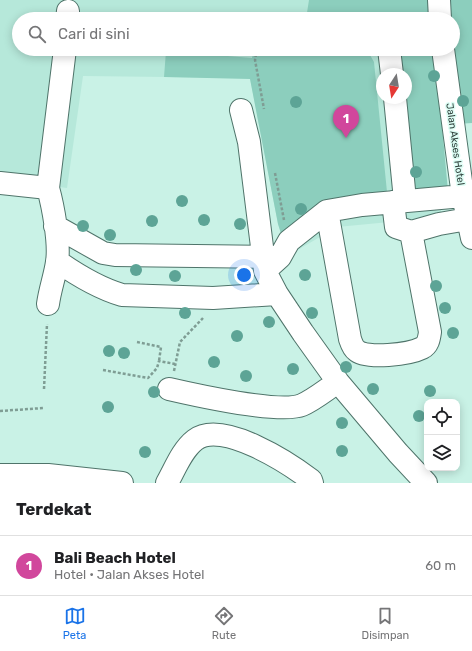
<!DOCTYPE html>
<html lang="id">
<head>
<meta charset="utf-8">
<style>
  body { margin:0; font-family:Rubik,sans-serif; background:#f6f6f6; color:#202124 }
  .controls { position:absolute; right:12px; bottom:12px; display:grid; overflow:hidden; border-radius:8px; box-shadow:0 2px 10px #0003 }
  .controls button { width:36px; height:36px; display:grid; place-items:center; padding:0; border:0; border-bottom:1px solid #e0e0e0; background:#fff; color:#202124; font:20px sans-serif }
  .compass { position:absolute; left:376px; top:68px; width:36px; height:36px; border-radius:50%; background:#fff; box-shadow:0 2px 10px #0003; rotate:192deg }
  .you { position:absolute; left:244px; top:275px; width:14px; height:14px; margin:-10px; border:3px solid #fff; border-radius:50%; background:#1a73e8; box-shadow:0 0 0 6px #1a73e833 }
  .badge { display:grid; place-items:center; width:26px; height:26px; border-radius:50%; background:#1a73e8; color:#fff; font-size:13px; font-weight:700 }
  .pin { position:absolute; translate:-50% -33px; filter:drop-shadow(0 1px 2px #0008) }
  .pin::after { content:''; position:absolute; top:21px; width:14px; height:12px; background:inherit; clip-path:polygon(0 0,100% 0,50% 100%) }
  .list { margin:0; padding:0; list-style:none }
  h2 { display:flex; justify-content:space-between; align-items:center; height:52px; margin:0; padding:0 16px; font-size:17px }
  h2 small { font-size:13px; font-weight:400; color:#757577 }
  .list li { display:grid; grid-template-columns:26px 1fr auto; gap:12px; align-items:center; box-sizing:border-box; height:60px; padding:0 16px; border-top:1px solid #e0e0e0 }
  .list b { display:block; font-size:15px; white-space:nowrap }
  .list p { margin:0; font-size:13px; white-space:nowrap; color:#757577 }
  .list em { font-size:13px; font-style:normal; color:#757577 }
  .icon { flex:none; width:22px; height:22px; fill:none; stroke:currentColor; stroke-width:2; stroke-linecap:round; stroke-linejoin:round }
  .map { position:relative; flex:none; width:472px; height:483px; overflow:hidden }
  .search { position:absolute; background:#fff; box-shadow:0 2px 10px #0003; left:12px; right:12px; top:12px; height:44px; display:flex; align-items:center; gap:10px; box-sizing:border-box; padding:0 14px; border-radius:22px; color:#757577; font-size:15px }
  .sheet { height:112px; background:#fff }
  nav { display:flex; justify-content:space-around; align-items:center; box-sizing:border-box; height:56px; border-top:1px solid #e0e0e0; background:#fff; font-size:11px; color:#757577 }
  nav a { display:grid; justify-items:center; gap:2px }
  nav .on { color:#1a73e8 }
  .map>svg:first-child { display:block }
  .built { fill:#b6e8da; fill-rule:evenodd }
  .green { fill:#8ccebd }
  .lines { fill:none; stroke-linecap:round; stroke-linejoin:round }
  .minor-casing { stroke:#4f746a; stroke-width:24 }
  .path { stroke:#7f9d94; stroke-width:2.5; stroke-dasharray:3 2; stroke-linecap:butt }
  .minor { stroke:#fff; stroke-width:22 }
  .tree { fill:#5da496 }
  .labels { text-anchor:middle; stroke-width:3; stroke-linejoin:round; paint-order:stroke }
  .street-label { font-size:10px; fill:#2e3f3a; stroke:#dcfdf4 }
</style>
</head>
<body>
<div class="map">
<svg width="472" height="483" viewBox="0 0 472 483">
  <rect width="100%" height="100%" fill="#c9f2e6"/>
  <path class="built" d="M0,0H408L411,19H19V49H416L442,217L337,227L289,255L278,224L250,78L83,76L67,188L0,179ZM382,74H406V98H382Z"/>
  <path class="green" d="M309,0H431L433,19H306Z
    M445,0H472V123L457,124L453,19H447Z
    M254,49H328L370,55L374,62L388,202L283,240L278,224L250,79L164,77L166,51L252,58Z
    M392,49H435L448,191L411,195L406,74H398Z"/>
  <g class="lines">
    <defs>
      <path id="minor" d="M439,0L440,19
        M67,19L68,11
        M389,49L392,74
        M443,49L463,196L472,238
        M395,98L405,200
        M241,110L249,142L265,271L277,294L303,333L338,382L398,453L426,483
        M0,183L48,188
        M327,211L350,339C351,342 353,348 356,350C366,360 410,354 422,348C428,345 429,339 430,332L411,232L396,227L393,202
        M55,226L103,253L115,255L280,257
        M411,232L439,224L468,219
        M57,261C77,275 98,288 122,295L213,298L277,294
        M269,267L280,257L289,241L327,211L362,205L463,196
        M48,304C50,289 55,276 57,262C60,243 53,206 48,188L65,49
        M169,389C195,395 280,414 302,405C314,400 327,389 338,382
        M0,475H48L122,483
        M167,483C175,469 182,450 195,440C222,419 290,464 311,480L312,483"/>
    </defs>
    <use href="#minor" class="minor-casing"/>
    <path class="path" d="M257,49L255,60L264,109
      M275,173L284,220
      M137,342L161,347L159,361
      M103,370L148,378L157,368L159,361L175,364
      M174,371L180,342L203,318
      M44,389L47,324
      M0,411L44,408"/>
    <use href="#minor" class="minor"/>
  </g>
  <g class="tree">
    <circle cx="434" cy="76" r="6"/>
    <circle cx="463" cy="101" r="6"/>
    <circle cx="296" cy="102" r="6"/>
    <circle cx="416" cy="172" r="6"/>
    <circle cx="182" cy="201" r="6"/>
    <circle cx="301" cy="209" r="6"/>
    <circle cx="204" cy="220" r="6"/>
    <circle cx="152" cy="221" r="6"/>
    <circle cx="240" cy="224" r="6"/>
    <circle cx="83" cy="226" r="6"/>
    <circle cx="110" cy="235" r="6"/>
    <circle cx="136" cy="270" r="6"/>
    <circle cx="305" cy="275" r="6"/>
    <circle cx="175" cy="276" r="6"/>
    <circle cx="436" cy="286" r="6"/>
    <circle cx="445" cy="308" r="6"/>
    <circle cx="185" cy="313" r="6"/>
    <circle cx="312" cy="313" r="6"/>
    <circle cx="269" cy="322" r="6"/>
    <circle cx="453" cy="333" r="6"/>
    <circle cx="237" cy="336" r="6"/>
    <circle cx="109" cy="351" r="6"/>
    <circle cx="124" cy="353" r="6"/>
    <circle cx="214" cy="362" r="6"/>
    <circle cx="346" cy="367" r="6"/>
    <circle cx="293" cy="369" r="6"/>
    <circle cx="246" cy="376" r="6"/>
    <circle cx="373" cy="389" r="6"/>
    <circle cx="430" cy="391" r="6"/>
    <circle cx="154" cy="392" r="6"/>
    <circle cx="108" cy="407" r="6"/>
    <circle cx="419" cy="416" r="6"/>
    <circle cx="342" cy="423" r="6"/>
    <circle cx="342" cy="451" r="6"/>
    <circle cx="145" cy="452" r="6"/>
  </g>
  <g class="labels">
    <g class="street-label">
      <text transform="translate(456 144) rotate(82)" y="4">Jalan Akses Hotel</text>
    </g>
  </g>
</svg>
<div class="controls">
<button><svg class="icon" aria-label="locate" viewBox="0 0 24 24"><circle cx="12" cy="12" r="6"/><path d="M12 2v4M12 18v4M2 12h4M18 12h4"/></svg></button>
<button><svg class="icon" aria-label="layers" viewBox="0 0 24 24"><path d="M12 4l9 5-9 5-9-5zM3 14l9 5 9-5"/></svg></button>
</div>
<svg class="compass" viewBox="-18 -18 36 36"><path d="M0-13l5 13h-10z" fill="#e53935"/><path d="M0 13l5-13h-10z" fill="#757577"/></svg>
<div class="you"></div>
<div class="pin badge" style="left:346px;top:138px;background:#d1479c">1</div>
<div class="search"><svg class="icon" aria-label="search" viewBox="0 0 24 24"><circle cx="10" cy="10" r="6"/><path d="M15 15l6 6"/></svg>Cari di sini</div>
</div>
<section class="sheet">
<h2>Terdekat<small></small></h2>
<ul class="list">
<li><span class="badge" style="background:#d1479c">1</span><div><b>Bali Beach Hotel</b><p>Hotel · Jalan Akses Hotel</p></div><em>60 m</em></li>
</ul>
</section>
<nav>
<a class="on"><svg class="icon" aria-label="map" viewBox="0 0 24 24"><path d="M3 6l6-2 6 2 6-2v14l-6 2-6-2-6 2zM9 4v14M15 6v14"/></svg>Peta</a>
<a><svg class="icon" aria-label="directions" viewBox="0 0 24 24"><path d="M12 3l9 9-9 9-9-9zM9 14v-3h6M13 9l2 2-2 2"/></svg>Rute</a>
<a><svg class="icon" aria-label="saved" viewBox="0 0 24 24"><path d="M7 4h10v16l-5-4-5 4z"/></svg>Disimpan</a>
</nav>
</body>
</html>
